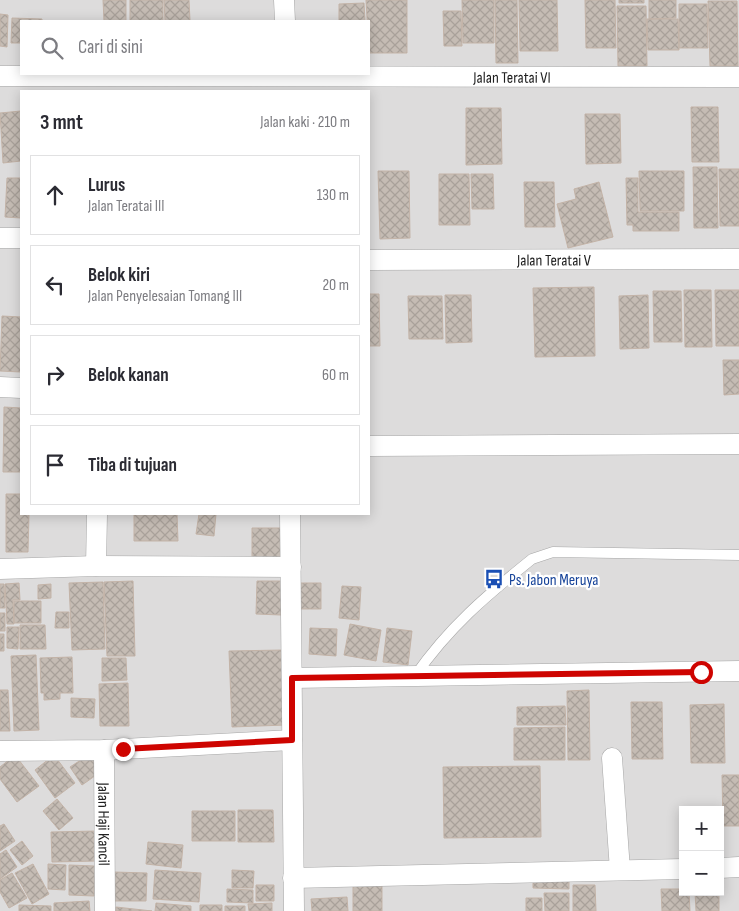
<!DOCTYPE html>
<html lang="id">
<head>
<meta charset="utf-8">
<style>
  body { margin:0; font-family:"Sofia Sans Condensed",sans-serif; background:#f7f7f7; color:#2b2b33 }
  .controls { position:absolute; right:15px; bottom:15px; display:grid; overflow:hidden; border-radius:0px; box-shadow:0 2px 12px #0003 }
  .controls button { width:45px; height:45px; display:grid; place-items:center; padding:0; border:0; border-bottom:1px solid #e1e1e2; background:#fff; color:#2b2b33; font:25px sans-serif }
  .stop { position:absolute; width:15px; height:15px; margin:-11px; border:4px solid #ce0400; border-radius:50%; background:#fff }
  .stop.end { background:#ce0400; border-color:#fff; box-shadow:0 1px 5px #0008 }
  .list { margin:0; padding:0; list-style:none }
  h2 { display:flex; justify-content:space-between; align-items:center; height:65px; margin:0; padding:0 20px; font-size:21px }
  h2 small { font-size:16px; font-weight:400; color:#7c7c81 }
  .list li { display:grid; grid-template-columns:32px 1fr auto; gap:15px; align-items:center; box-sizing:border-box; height:80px; margin:0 10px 10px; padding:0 10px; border:1px solid #e1e1e2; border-radius:0px }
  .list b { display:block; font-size:19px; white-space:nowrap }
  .list p { margin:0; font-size:16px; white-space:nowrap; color:#7c7c81 }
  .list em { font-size:16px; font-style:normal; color:#7c7c81 }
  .icon { flex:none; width:28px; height:28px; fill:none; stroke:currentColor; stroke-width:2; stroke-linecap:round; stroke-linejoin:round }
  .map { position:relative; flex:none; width:739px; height:911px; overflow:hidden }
  .search { position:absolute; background:#fff; box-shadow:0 2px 12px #0003; left:20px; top:20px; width:350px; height:55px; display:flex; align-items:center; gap:12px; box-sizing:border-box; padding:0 18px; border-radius:0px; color:#7c7c81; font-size:19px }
  .panel { position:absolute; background:#fff; box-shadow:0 2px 12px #0003; left:20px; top:90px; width:350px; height:425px; border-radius:0px }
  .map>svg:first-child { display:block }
  .residential { fill:#dddcdc; fill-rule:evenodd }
  .building { fill:url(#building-cross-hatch); stroke:#c3b3a7 }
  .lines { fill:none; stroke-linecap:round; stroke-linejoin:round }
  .service-casing { stroke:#a6a6a6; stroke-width:11 }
  .minor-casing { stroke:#a6a6a6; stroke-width:21 }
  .service { stroke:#fff; stroke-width:10 }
  .minor { stroke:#fff; stroke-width:20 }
  .route { stroke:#ce0400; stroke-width:6 }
  .labels { text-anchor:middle; stroke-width:4.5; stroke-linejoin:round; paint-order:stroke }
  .street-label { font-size:16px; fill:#1f1f1f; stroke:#fff }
  .transit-label { font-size:16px; fill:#164399; stroke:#fff; text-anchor:start }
</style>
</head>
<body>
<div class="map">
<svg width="739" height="911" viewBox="0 0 739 911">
  <defs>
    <pattern id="building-cross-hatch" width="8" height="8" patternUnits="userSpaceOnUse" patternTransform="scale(1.25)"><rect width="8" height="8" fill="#c5bcb4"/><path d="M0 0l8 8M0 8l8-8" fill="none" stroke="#a9a19a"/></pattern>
  </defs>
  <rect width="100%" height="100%" fill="#f0ede5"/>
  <path class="residential" d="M0,0H739V911H0ZM21,21H369V74H21ZM21,91H369V514H21ZM683,810H720V892H683Z"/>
  <path class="building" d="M103,0H126V21H104Z
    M130,0H163V21H130Z
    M164,0H189L190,21H165Z
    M366,0H407V53H369Z
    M462,0H494V43H463Z
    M495,0H517L518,63H496Z
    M519,0H557L558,51H520Z
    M585,0H615L616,48H586Z
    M619,0H644V3H619Z
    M649,0H676V18L649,19Z
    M708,1H737L738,66H710Z
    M364,3L365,21H339V4Z
    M679,4H707L708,48H679Z
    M617,6H646L647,66H618Z
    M443,11H461L462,46H444Z
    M0,14L8,15L7,47L0,46Z
    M12,18L42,19V21H21V43H11Z
    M647,19H678L679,50H648Z
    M691,107H718L719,162H692Z
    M466,108H501L502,164L466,165Z
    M21,111V161L3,163L0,113Z
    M585,114H620L621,163L586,164Z
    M693,167H717L718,228H694Z
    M719,169H739V226H720Z
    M378,171H409L410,238L380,239Z
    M639,171H684V211H640Z
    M439,174H469L470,225H439Z
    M471,174H493L494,209H472Z
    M7,178H21V218L5,217Z
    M626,178H638V212H679V231H633V225H627Z
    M524,182H554L555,227H525Z
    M599,182L613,237L568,248L557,204L576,199L574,189Z
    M594,287L595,356L535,357L533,288Z
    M684,290H711L712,347H685Z
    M715,290H739V346H716Z
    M653,291H681L682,342H654Z
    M369,294H379L380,346H369Z
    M445,295H471L472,342L446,343Z
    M648,295L649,348L620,349L619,296Z
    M408,296H442L443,339H409Z
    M2,316L21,317V372L0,371Z
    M723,360H739V394L724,395Z
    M4,407L21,408V472H3Z
    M6,494H21V514H29L28,552H6Z
    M134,514H177L178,541H134Z
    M199,514H216L214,536L196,534Z
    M252,528H284V559H252Z
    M133,581L135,656H107L104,582Z
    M257,581H283L281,615L256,614Z
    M103,582L105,649L72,650L69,583Z
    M19,583L20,600H13L14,624H7L5,584Z
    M296,583H321V609H296Z
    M0,584H4L5,608H0Z
    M51,584V598L38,599V585Z
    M342,586L361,587L359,620L339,618Z
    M14,601H41V623H14Z
    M56,612H69V628H55Z
    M0,613H5V631H0Z
    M350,624L381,630L376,661L344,655Z
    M20,625H45L46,649H20Z
    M7,627H19L18,649L7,648Z
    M310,628L337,629L336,656L309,654Z
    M387,628L412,631L408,665L383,662Z
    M0,634H4V651H0Z
    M283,650L286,725L232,727L229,651Z
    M36,655L39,730L14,731L11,656Z
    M72,657L73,693H60V699L44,700V693H41L40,658Z
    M102,658H126L127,680L102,681Z
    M128,683L129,726H100L99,684Z
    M0,690H8L10,731H0Z
    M589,690L590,760H568L567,691Z
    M71,698L95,699L94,718L71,717Z
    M631,702H662L663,759H632Z
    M724,704L725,763H691L690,705Z
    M565,706L566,725H517V707Z
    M565,727V760H514V728Z
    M90,754L102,771L82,785L70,767Z
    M15,755L39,786L17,802L0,779V767Z
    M54,755L75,783L55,798L35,770Z
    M540,766L541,837L444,838L443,767Z
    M722,775H739V826H723Z
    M57,799L73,818L59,830L43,811Z
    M238,810H273L274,842H238Z
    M192,811H235V841H192Z
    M4,824L15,841L0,851V826Z
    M96,831L97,861L52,862L51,832Z
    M22,841L33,856L22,865L10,850Z
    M148,842L183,845L181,868L146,864Z
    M6,850L17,867L0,879V854Z
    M33,864L49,894L32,904L15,873Z
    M48,864L66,865L65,890L48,889Z
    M69,865L95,866L94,896L69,895Z
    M155,870L201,873L199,902L153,899Z
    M232,870L254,871L253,888H232Z
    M114,872L147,873L146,901H114Z
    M12,873L27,898L9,908L0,892V880Z
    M533,875L569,876V889L533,888Z
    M353,884H382V911H353Z
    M256,885H274V901H256Z
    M573,885H595L596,911H573Z
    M227,889L253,890V903L227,902Z
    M661,889H683V892H689L690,911H662Z
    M695,892H719V911H696Z
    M544,893H569V911H545Z
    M347,897L348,911H312L311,899Z
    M526,898H542V911H526Z
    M89,901L90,911H54V903Z
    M156,903L191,906V911H155Z
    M272,903V911H249L248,904Z
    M19,905L51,906V911H19Z
    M200,905H222V911H200Z
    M225,906H245V911H225Z
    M116,907L152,911H116Z"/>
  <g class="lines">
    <defs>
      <path id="service" d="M415,676C449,627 486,596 532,559L553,552L739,555"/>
      <g id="minor">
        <path d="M284,0L285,21"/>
        <path id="s1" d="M0,76L739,77"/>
        <path d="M0,238H21"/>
        <path id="s2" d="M369,260L739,259"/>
        <path d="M0,387L21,388"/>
        <path d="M369,446L739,444"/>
        <path d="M290,514L294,911"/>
        <path d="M96,566L97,514"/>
        <path d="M0,569L96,566L291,567"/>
        <path d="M292,678L739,671"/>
        <path id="s3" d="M104,750L105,911"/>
        <path d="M0,751L104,750L292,740"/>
        <path d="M612,758L620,870"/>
        <path d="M720,868L739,867"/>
        <path d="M293,878L683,869"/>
      </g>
    </defs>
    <use href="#service" class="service-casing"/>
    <use href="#minor" class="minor-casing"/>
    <use href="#service" class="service"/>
    <use href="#minor" class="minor"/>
  </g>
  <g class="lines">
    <path class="route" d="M123,749L292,740V678L701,672"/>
  </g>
  <defs>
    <symbol id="bus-bare" viewBox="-9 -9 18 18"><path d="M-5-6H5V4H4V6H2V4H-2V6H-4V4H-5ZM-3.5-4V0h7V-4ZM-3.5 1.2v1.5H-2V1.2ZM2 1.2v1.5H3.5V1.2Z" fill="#1a4fb4" stroke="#fff" stroke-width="2.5" paint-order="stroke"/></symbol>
  </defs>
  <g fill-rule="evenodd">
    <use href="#bus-bare" x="480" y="565" width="28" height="28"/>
  </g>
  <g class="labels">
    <g class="street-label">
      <text dy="6" stroke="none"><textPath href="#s1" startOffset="512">Jalan Teratai VI</textPath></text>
      <text dy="6" stroke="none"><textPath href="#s2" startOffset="185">Jalan Teratai V</textPath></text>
      <text dy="6" stroke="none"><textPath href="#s3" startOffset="74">Jalan Haji Kancil</textPath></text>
    </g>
    <g class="transit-label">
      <text x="509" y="585">Ps. Jabon Meruya</text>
    </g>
  </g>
</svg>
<div class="controls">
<button>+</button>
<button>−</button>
</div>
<div class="stop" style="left:701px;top:672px"></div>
<div class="stop end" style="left:123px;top:749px"></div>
<div class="search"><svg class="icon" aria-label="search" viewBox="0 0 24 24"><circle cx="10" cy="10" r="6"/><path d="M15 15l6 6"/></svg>Cari di sini</div>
<section class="panel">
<h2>3 mnt<small>Jalan kaki · 210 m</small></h2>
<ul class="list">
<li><svg class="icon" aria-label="ahead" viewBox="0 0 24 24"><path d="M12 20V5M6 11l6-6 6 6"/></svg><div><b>Lurus</b><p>Jalan Teratai III</p></div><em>130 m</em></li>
<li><svg class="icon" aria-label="left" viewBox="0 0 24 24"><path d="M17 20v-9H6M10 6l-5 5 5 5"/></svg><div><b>Belok kiri</b><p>Jalan Penyelesaian Tomang III</p></div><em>20 m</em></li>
<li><svg class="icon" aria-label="right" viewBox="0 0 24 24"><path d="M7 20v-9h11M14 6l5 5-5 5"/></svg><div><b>Belok kanan</b></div><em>60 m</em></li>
<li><svg class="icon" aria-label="arrive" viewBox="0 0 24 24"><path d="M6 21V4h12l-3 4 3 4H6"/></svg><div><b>Tiba di tujuan</b></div></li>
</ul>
</section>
</div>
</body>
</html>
